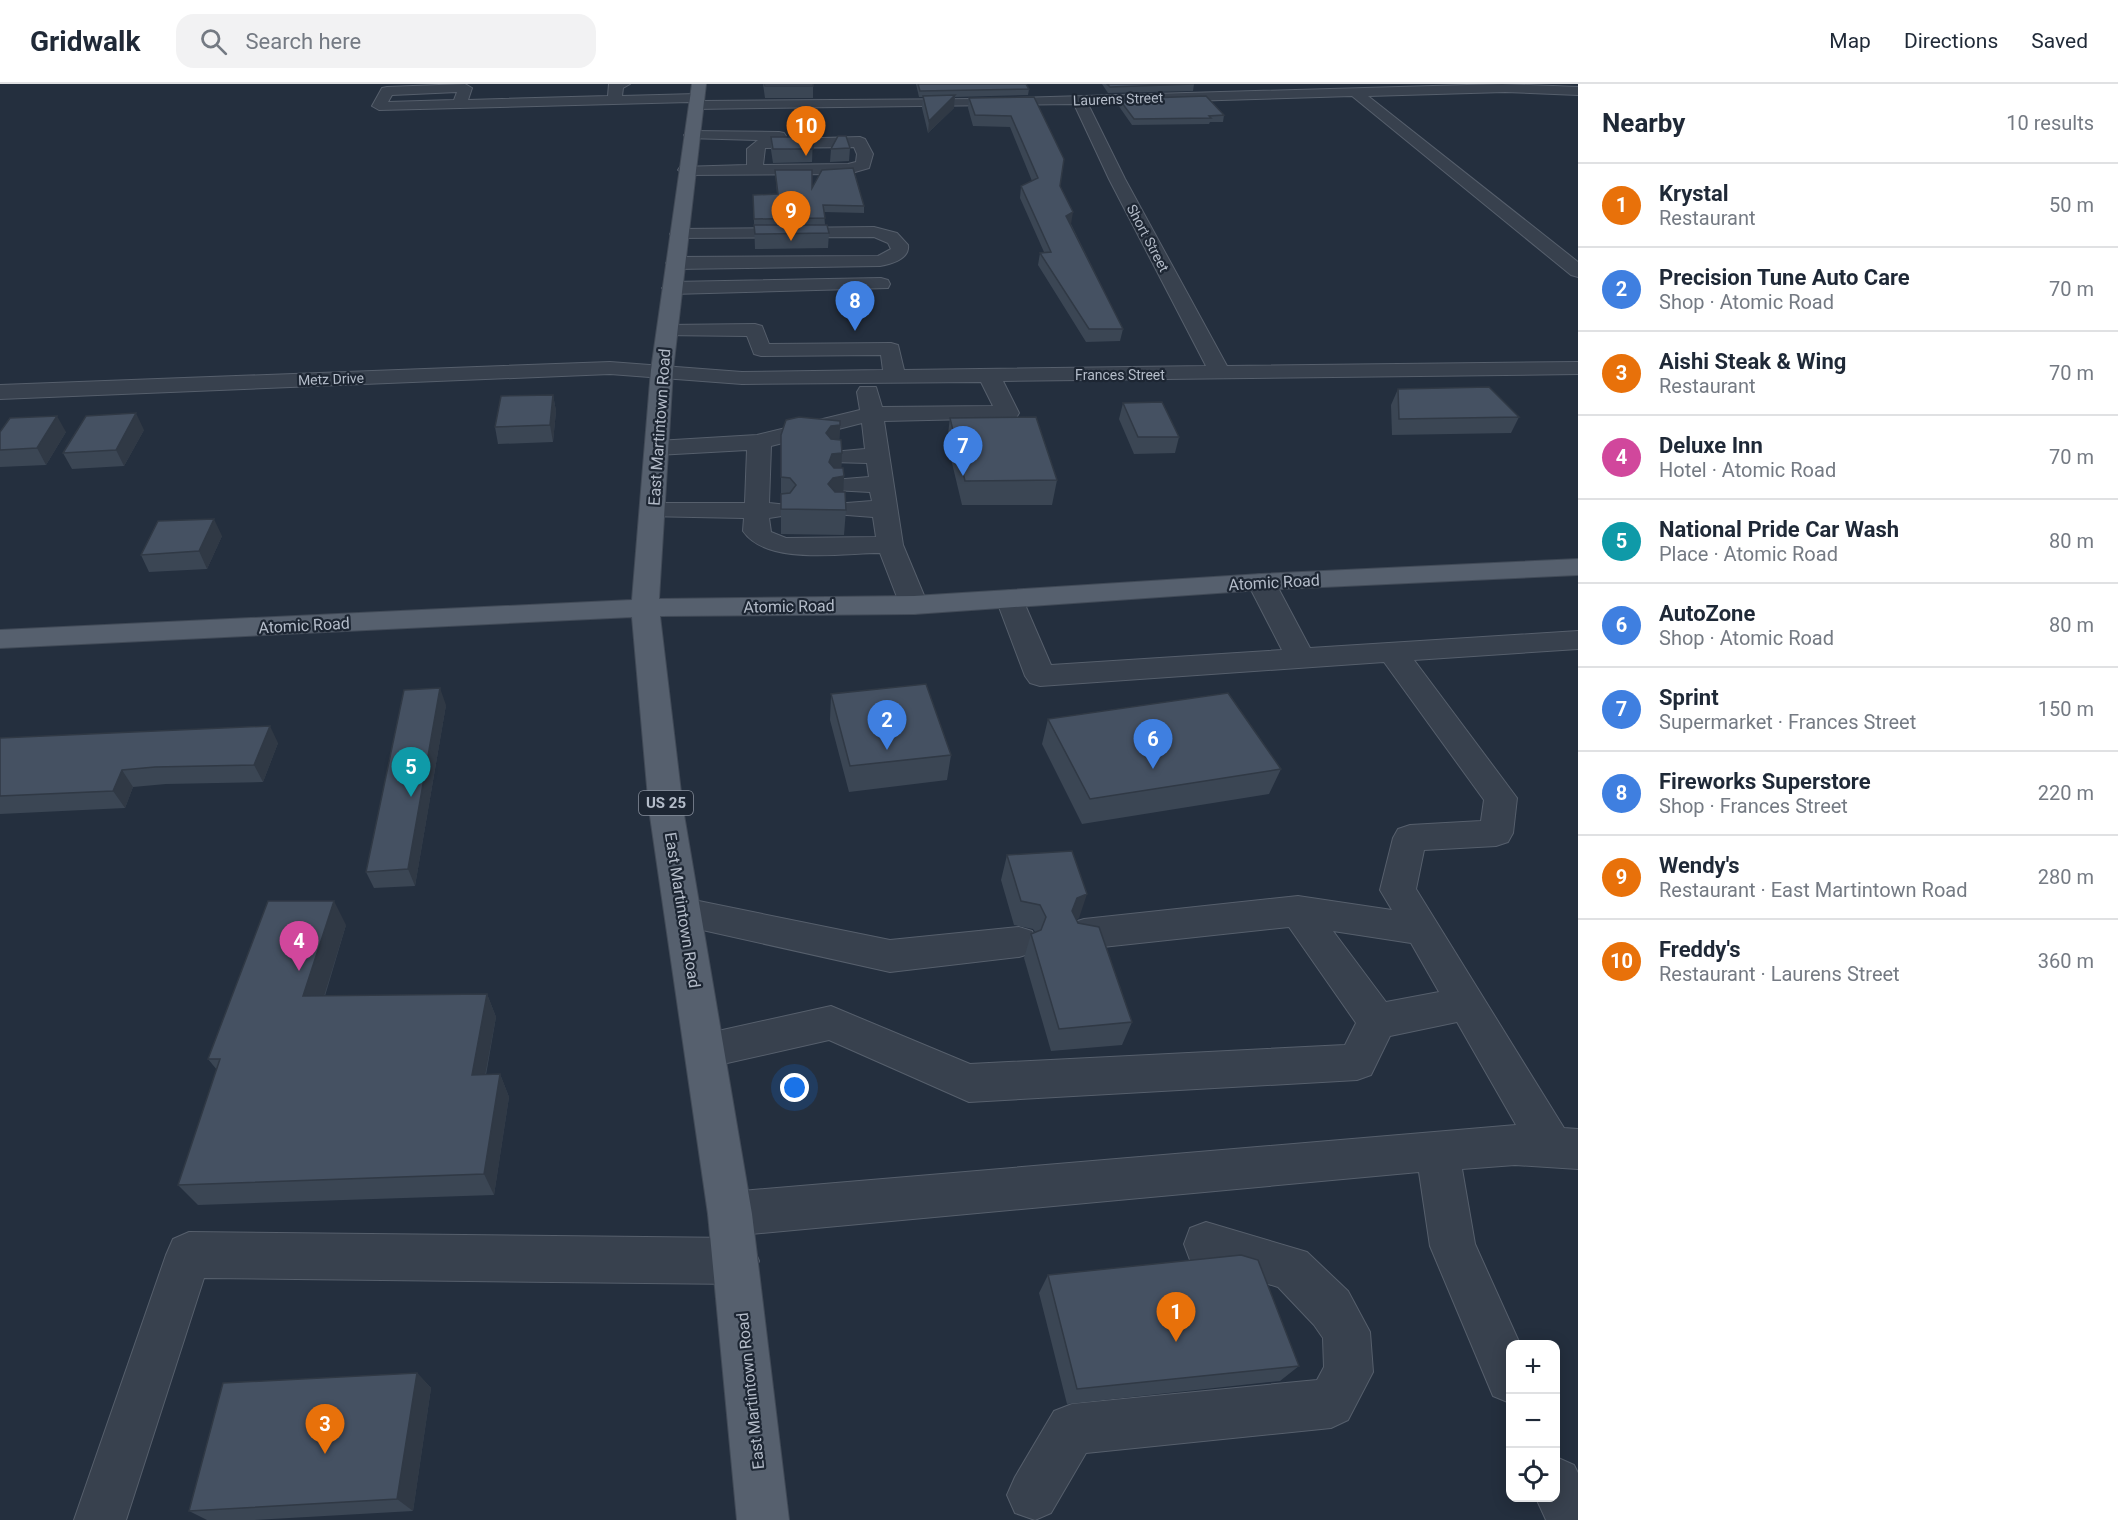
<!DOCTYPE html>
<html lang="en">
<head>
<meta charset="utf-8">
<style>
  body { margin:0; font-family:Roboto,sans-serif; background:#f2f2f3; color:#1f2937 }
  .controls { position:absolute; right:18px; bottom:18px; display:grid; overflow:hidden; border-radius:12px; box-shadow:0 3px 15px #0003 }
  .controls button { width:54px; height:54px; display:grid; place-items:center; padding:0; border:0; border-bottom:2px solid #e0e1e3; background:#fff; color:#1f2937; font:30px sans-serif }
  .you { position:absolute; left:795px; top:1004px; width:21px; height:21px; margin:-15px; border:4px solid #fff; border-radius:50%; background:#1a73e8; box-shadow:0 0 0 9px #1a73e833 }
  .badge { display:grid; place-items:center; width:39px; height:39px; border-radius:50%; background:#4f688e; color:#fff; font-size:20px; font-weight:700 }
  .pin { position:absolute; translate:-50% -50px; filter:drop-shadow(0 2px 3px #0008) }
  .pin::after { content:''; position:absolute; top:32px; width:21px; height:18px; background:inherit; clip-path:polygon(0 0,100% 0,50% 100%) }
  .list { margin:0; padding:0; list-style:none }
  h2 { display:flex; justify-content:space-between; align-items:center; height:78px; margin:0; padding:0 24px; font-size:26px }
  h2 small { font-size:20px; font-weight:400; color:#747a83 }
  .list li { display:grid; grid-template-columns:39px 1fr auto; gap:18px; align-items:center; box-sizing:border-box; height:84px; padding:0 24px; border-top:2px solid #e0e1e3 }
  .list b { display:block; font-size:22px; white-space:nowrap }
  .list p { margin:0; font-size:20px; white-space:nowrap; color:#747a83 }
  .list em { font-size:20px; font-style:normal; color:#747a83 }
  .icon { flex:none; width:33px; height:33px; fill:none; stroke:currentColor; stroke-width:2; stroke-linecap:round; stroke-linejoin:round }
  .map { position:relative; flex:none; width:1578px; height:1436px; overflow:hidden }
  header { display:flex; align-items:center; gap:36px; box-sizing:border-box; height:84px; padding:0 30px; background:#fff; border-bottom:2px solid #e0e1e3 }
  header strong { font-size:28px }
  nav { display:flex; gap:33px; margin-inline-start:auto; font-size:21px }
  .search { width:420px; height:54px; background:#f2f2f3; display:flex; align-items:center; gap:15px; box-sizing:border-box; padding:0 21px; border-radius:18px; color:#747a83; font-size:22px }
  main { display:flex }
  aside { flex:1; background:#fff }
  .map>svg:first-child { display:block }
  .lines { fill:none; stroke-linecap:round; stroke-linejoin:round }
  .minor-casing { stroke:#565f6c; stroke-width:2 }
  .major-casing { stroke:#414a57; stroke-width:2 }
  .minor { fill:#38414e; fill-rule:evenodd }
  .major { fill:#56606e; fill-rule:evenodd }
  .wall { fill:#3b4654 }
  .shaded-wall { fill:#303945 }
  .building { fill:#455162; stroke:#303945; stroke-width:1.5 }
  .labels { text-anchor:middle; stroke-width:4.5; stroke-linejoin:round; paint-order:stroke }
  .far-street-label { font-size:14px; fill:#b4bcc9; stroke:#1d2633 }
  .shield { fill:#1d2633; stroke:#878f9c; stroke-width:1.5 }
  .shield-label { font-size:15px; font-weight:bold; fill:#b4bcc9 }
  .street-label { font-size:16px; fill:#b4bcc9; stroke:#1d2633 }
</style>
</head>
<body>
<header>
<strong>Gridwalk</strong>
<div class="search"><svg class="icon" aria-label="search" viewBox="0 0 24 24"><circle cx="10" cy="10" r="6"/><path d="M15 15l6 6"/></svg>Search here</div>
<nav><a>Map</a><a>Directions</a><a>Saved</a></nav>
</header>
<main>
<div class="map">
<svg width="1578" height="1436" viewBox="0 0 1578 1436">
  <rect width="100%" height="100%" fill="#242f3e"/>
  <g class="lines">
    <defs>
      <path id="minor" d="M465,0L472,4L468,16L608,12L609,0H630L623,4L622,12L696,10L701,11V17L978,15L1502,0L1578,3V11L1505,8L1368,12L1578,178V193L1571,191L1352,12L1088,20L1125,95L1227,282L1578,278V290L1003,297L1019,329L1016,334L884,337L903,461L928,521L924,527L914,530L904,527L900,521L880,469C842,469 767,482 743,447L744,434L644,432L640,427L644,422L653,419H745L747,366L657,371L649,369L645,364L649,359L657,357L757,351L860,326L857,308L860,303H876L882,323L993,322L981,298L742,300L610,290L0,315V301L610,278L742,288L883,286L881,271L761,272L754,270L747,252L660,251L657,247L660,243L667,241L755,240L762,242L769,260L891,259L898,261L904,286L1206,282L1109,95L1074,20L695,25L690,24V18L379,26L372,22L382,4L387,3ZM457,8L454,16L388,18L392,11ZM862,339L865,365L832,368L828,373L832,378L867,379L869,393L833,396L830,401L833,406L870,408L872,417L834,420L830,425L834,430L873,433L876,453L786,454L771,448L769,434L788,431L792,426L788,421L769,419L771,362Z
        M691,47L779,48L784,49L786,52L784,55L860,53L865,55L873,70L869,84L848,90L686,91L678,86L680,83L747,81V65L758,56L686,54L684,51ZM854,63L857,70L856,78L848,80L763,81L765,64Z
        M874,143L897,149L908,161C910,175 891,180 880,182L675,185L666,179L675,173L878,172L891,165L888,159L874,153L673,154L670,150L673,146L679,145Z
        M881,194L888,196L890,200L888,204L672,210L662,204L672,198Z
        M1261,490L1271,492L1275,498L1310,564L1578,547V565L1414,576L1517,714L1513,749L1508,758L1496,762L1424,766L1416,805L1564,1044L1578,1045V1085L1515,1081L1462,1085L1475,1160L1520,1260H1510V1319L1493,1312L1430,1162L1419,1088L730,1152L714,1146L708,1130L714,1114L730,1108L1516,1041L1457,938L1390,952L1371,991L1357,996L969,1018L829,956L705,984L691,979L685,966L691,953L831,922L970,980L1345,961L1356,939L1289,843L1084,865L1071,861L1066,850L1071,839L1084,835L1298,812L1392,826L1380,806L1393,754L1398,745L1410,741L1481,737L1484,716L1384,578L1040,602L1030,599L1025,592L996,515L1000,509L1010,506L1020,509L1051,581L1282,566L1247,498L1251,492ZM1333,847L1411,859L1439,908L1386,918Z
        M684,814L890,856L1019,843L1032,847L1037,858L1032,869L1019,873L890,888L671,839L666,829L671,819Z
        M1206,1138L1307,1168L1348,1207L1370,1248L1373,1288L1348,1336L1331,1344L1086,1369L1051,1429L1035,1436L1015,1429L1007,1411L1015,1393L1054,1327L1072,1320L1317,1296L1324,1283L1323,1254L1314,1241L1278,1203L1190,1176L1184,1160L1190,1144Z
        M189,1148L736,1154L752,1161L759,1177L752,1193L736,1200L204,1194L126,1436H74L166,1171L173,1155Z
        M1556,1373L1574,1381L1578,1389V1436H1546L1536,1414H1556Z"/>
      <path id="major" d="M692,0H706L673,286L659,515L914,512L1261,490L1578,475V491L1261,506L914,530L660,532L683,725L752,1130L789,1436H737L708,1130L649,725L632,533L0,564V546L632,516L651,286Z"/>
    </defs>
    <use href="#minor" class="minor-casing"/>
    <use href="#major" class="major-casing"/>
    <use href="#minor" class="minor"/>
    <use href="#major" class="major"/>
  </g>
  <path class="wall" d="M753,0H813V14H765L763,0Z
    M916,0H1026L1029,5L1028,11L955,13L954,24L928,49L922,24L923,13H919Z
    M1102,0H1194L1193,7L1108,9Z
    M1034,13L1071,140L1123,245L1120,257L1086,258L1038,181L1040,169L1044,168L1020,114L1021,102L1032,97L1010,43L973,42L968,24L969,14Z
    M1119,15L1224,31L1223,38H1210L1209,40L1132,41L1118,21Z
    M771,53H813L812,78L773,79L771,66Z
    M850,64L849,77L830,78L831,65Z
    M775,86L812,104L864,122V129L824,128L825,141L829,149L828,164L755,165L753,111L777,110Z
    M1398,305L1519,333L1511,349L1392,351L1391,321Z
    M553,311L556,327L553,358L498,360L495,343Z
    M1123,319L1179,353L1175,369L1134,370L1119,335Z
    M950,334L1057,396L1052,421H962L947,358Z
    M840,341L839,356L842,369L841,384L844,392L843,408L846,426L844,451L781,450V351Z
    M144,346L124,382L72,385L63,369Z
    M0,348H66L46,381L0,383Z
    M222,452L207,485L149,488L141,471Z
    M831,610L951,671L947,696L849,708L830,636Z
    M446,621L415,802L374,804L366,788Z
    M1048,635L1281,685L1269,710L1082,740L1042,660Z
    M0,654L278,659L263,698L166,700L133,703L125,724L0,730Z
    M1007,771L1079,834L1076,835L1132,938L1122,961L1051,967L1024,874L1031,850L1035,848L1033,845L1014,841L1001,796Z
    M346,841L325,912L487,910L496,933L486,991L500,990L509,1013L494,1111L198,1121L178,1101L217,986L208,975Z
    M1048,1191L1299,1282L1280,1297L1067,1320L1039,1209Z
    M417,1289L431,1304L413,1427L254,1436H207L189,1427Z"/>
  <path class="shaded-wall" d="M955,11L954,24L928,49L929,37Z
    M1073,128L1071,140L1064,144L1066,132Z
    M553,311L556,327L553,358L550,341Z
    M136,329L144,346L124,382L116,366Z
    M57,332L66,348L46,381L37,364Z
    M840,341L839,365L826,349L831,342Z
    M842,369L841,393L844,392L843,417L828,425L829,378L832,370Z
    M214,435L222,452L207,485L199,467Z
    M440,604L446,621L415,802L408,785Z
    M270,642L278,659L263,698L254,681Z
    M122,686L133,703L125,724L113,707Z
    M1087,810L1079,834L1069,838L1072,827L1077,814Z
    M334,817L346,841L317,935L303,912Z
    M487,910L496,933L481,1013L472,991Z
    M500,990L509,1013L494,1111L484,1090Z
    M417,1289L431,1304L413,1427L397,1415Z"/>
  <path class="building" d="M764,0H813V2H765Z
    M918,0H1026L1029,5L920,7Z
    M1107,0H1194L1110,3Z
    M955,11L929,37L923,12Z
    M1206,12L1224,31L1209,32L1211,34L1134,35L1119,15Z
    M1034,13L1064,75L1060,102L1073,128L1066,132L1123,245H1089L1040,169L1051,168L1021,102L1038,94L1011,32L975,31L969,14Z
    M838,52H846L850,64L831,65Z
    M771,53H813V65H773Z
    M853,84L864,122L823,121L825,134L754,135L753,111L778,110L775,86H812V104L822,86Z
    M754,141H827L829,149L755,150Z
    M1489,303L1519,333L1399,335L1398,305Z
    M553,311L550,341L495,343L501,312Z
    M1162,318L1179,353H1138L1123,319Z
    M136,329L116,366L63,369L86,332Z
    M57,332L37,364L0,366V348L10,334Z
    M799,333L840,337V341L831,342L826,349L831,355L841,356L842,369L832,370L829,378L834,384H843L844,392L833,394L828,400L835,408H845L846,426L781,425V410L790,409L796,401L790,394L781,393V351L786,336Z
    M1036,333L1057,396L965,397L950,334Z
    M214,435L199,467L141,471L158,437Z
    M926,600L951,671L850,682L831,610Z
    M440,604L408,785L366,788L404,606Z
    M1228,609L1281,685L1090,715L1048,635Z
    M270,642L254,681L155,683L122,686L113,707L0,712V654Z
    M1072,767L1087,810L1077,814L1072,827L1078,839L1099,843L1132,938L1059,945L1031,850L1041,846L1046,833L1040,821L1021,817L1007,771Z
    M268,817H334L303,912L487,910L472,991L500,990L484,1090L178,1101L220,975H208Z
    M1241,1171L1258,1176L1299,1282L1077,1305L1048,1191Z
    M417,1289L397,1415L189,1427L223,1299Z"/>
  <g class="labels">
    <g class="far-street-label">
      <text transform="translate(1118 15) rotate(-2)" y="5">Laurens Street</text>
      <text transform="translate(1148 154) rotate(62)" y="5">Short Street</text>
      <text x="1120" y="296">Frances Street</text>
      <text transform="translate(331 295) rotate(-2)" y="5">Metz Drive</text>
    </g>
    <rect class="shield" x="639" y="707" width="54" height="24" rx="4.5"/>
    <g class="shield-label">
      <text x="666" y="724">US 25</text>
    </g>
    <g class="street-label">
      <text transform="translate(659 343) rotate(-86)" y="6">East Martintown Road</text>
      <text transform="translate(1274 498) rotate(-3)" y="6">Atomic Road</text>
      <text transform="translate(789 522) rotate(-1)" y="6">Atomic Road</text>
      <text transform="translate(304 541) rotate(-3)" y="6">Atomic Road</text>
      <text transform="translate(683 826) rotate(81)" y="6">East Martintown Road</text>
      <text transform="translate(750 1307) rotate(-96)" y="6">East Martintown Road</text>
    </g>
  </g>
</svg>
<div class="controls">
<button>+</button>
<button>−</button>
<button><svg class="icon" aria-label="locate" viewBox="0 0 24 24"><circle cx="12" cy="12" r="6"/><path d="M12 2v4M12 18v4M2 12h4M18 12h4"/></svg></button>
</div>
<div class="you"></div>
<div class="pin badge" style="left:1176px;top:1258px;background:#e8710a">1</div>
<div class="pin badge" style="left:887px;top:666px;background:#3f7fe0">2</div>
<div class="pin badge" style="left:325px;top:1370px;background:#e8710a">3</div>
<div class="pin badge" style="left:299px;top:887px;background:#d1479c">4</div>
<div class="pin badge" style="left:411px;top:713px;background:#0f9aa8">5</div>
<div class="pin badge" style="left:1153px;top:685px;background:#3f7fe0">6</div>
<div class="pin badge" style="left:963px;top:392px;background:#3f7fe0">7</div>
<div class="pin badge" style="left:855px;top:247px;background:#3f7fe0">8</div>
<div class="pin badge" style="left:791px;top:157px;background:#e8710a">9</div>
<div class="pin badge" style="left:806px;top:72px;background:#e8710a">10</div>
</div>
<aside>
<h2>Nearby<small>10 results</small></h2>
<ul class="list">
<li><span class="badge" style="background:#e8710a">1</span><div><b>Krystal</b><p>Restaurant</p></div><em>50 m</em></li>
<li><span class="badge" style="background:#3f7fe0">2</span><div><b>Precision Tune Auto Care</b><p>Shop · Atomic Road</p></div><em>70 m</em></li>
<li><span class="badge" style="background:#e8710a">3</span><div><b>Aishi Steak &amp; Wing</b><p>Restaurant</p></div><em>70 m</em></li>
<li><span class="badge" style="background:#d1479c">4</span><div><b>Deluxe Inn</b><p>Hotel · Atomic Road</p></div><em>70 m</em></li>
<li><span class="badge" style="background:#0f9aa8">5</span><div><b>National Pride Car Wash</b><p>Place · Atomic Road</p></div><em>80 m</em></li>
<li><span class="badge" style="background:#3f7fe0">6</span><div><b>AutoZone</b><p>Shop · Atomic Road</p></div><em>80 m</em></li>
<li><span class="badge" style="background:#3f7fe0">7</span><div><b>Sprint</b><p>Supermarket · Frances Street</p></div><em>150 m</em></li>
<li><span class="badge" style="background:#3f7fe0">8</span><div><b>Fireworks Superstore</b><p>Shop · Frances Street</p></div><em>220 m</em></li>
<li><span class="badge" style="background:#e8710a">9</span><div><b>Wendy's</b><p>Restaurant · East Martintown Road</p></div><em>280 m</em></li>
<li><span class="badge" style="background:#e8710a">10</span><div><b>Freddy's</b><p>Restaurant · Laurens Street</p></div><em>360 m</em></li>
</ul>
</aside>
</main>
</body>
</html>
